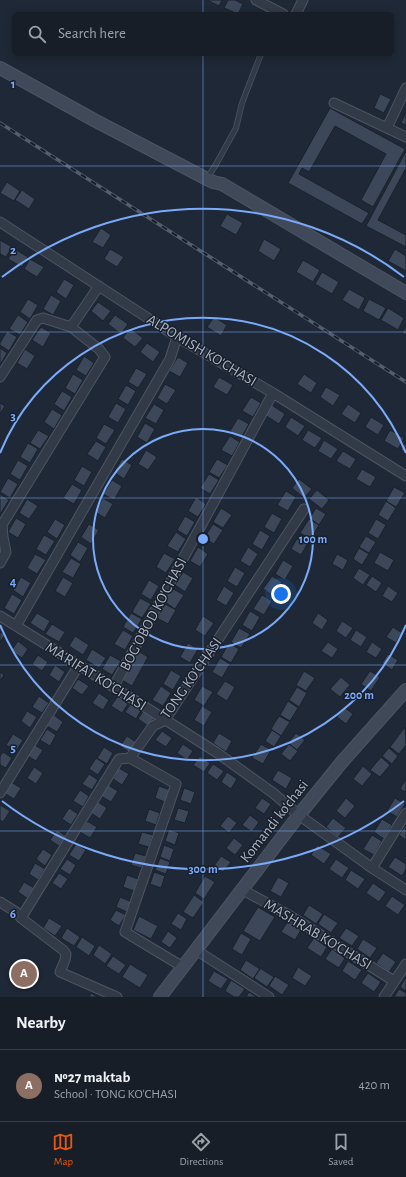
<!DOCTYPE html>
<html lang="en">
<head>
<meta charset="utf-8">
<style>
  body { margin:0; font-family:"Alegreya Sans",sans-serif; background:#242b34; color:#f1f3f6 }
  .you { position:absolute; left:281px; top:594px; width:14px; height:14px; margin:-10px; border:3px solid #fff; border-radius:50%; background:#1a73e8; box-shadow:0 0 0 6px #1a73e833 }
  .badge { display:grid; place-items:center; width:26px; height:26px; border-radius:50%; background:#ea580c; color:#fff; font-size:13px; font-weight:700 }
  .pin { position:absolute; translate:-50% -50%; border:2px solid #fff; box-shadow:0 1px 4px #0006 }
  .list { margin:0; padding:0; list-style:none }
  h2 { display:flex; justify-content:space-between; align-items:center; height:52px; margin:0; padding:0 16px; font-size:17px }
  h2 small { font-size:13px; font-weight:400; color:#9ea2a8 }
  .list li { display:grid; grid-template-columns:26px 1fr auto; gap:12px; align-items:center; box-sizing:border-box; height:72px; padding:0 16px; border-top:1px solid #363c45 }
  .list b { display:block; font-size:15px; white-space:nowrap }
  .list p { margin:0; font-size:13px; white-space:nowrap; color:#9ea2a8 }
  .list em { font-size:13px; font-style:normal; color:#9ea2a8 }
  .icon { flex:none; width:22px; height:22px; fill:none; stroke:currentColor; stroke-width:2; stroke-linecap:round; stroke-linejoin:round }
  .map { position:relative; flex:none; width:406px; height:997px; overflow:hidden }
  .search { position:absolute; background:#171e28; box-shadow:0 2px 10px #0003; left:12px; right:12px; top:12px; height:44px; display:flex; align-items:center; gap:10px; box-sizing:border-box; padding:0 14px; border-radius:6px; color:#9ea2a8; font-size:15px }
  .sheet { height:124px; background:#171e28 }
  nav { display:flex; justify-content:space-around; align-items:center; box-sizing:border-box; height:56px; border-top:1px solid #363c45; background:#171e28; font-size:11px; color:#9ea2a8 }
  nav a { display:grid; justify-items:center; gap:2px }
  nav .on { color:#ea580c }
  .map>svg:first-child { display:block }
  .building { fill:#3c4859; stroke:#1a212d }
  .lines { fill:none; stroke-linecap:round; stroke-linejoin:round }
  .service-casing { stroke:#4d5562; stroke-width:6 }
  .minor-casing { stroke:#4d5562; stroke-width:11 }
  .secondary-casing { stroke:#4d5562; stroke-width:14 }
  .service { stroke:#323a47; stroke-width:4.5 }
  .minor { stroke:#323a47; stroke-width:9 }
  .secondary { stroke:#40495a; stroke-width:12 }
  .rail-casing { stroke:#545e6e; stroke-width:3.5 }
  .rail { stroke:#181f2b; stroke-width:2; stroke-dasharray:6; stroke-linecap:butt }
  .grid { fill:none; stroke:#7aaafa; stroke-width:1; stroke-opacity:0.55 }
  .ring { fill:none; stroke:#7aaafa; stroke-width:2 }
  .labels { text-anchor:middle; stroke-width:3; stroke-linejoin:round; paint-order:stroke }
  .street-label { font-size:15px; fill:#acb5c4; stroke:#181f2b }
  .grid-label { font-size:13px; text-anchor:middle; font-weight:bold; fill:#7aaafa; stroke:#181f2b; stroke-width:3; stroke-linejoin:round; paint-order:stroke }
  .centre { fill:#7aaafa; stroke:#181f2b; stroke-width:2 }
  .ring-label { font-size:12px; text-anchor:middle; font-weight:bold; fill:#7aaafa; stroke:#181f2b; stroke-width:3; stroke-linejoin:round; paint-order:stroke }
</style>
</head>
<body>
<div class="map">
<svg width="406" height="997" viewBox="0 0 406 997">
  <rect width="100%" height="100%" fill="#1f2836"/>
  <path class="building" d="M207,0H222L219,6Z
    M228,0H235L243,4L238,14L224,8Z
    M380,94L391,99L384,113L374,108Z
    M330,108L405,149L373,207L361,200L386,154L335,126L309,172L302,168L299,174L369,213L362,224L288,183Z
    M406,112V125L401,123Z
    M406,151V168L378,220L406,235V247L366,226Z
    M7,182L20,191L14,201L0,193Z
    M22,190L35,199L29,209L15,200Z
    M227,214L243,223L236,235L220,226Z
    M101,228L111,235L103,248L92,242Z
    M264,239L281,249L274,261L258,251Z
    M0,240L12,247L6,257L0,254Z
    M15,249L28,257L22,267L8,259Z
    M110,249L124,257L117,267L104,259Z
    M395,249L406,256V271L388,261Z
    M30,259L44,267L37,277L24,269Z
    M303,260L320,270L313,282L296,272Z
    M322,272L339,282L332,294L315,284Z
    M64,279L74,285L66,299L56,292Z
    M349,289L365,298L359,310L342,300Z
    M51,295L61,301L53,315L43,309Z
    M28,299L38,305L30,319L20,312Z
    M369,299L386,308L379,320L363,311Z
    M98,302L111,311L103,321L91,311Z
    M388,308L404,318L398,330L381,320Z
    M18,315L28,322L20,335L9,329Z
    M115,315L128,324L121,334L108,324Z
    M214,317L227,325L221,336L207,327Z
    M406,326V335L402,333Z
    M41,327L51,333L43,347L32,340Z
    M130,328L143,338L135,347L123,338Z
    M7,331L17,337L9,351L0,345V343Z
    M147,343L160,352L153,362L140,352Z
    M0,348L7,353L0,365Z
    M25,349L35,356L27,369L17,363Z
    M84,356L94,363L86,376L76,370Z
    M178,357L188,363L180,377L169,371Z
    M136,368L147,374L138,388L128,382Z
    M73,374L83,380L75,394L65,388Z
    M304,374L317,383L311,393L297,384Z
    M219,377L233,385L227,395L213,387Z
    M165,384L176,390L167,404L157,398Z
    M126,385L136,391L128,405L118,399Z
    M326,387L340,395L333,406L320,397Z
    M62,391L72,397L64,411L54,404Z
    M251,397L261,403L253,417L242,411Z
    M0,403L5,406L0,414Z
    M116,403L126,409L118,423L108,417Z
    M154,404L164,410L156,424L145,418Z
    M348,404L361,413L355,423L341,414Z
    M272,405L285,414L279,424L265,415Z
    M52,409L62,415L54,429L44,422Z
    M291,417L305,426L298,436L285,427Z
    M371,417L384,425L378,435L365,427Z
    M238,418L249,424L241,438L230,431Z
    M145,423L155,429L147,443L137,437Z
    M104,424L115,430L106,444L96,438Z
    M38,430L49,436L40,449L30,443Z
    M308,430L322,438L315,448L302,440Z
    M390,430L404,438L398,449L384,441Z
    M230,436L240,442L232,456L221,450Z
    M324,440L338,449L331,459L318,451Z
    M96,441L106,447L98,461L87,454Z
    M406,442V453L401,450Z
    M28,443L38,449L30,463L20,457Z
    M146,450L157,457L148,470L138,464Z
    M343,451L356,459L350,469L336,461Z
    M122,459L132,465L124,479L114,472Z
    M217,459L228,465L219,478L209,472Z
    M18,460L28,466L20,480L10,474Z
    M82,466L92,472L84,486L74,480Z
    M362,469L376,477L370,487L356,479Z
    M209,474L219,480L210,494L200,488Z
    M8,478L18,484L10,498L0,492Z
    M299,479L312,489L304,498L292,488Z
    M112,480L122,486L114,500L103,494Z
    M72,484L82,490L74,504L63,498Z
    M394,487L405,493L396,507L386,501Z
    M317,490L329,500L322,509L309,499Z
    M286,491L296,497L288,511L277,505Z
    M0,494L9,500L1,513H0Z
    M196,497L206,504L198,517L188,511Z
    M103,498L113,504L105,518L95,512Z
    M27,499L38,506L29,519L19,513Z
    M386,501L396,508L388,521L378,515Z
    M221,508L232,515L223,528L213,522Z
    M316,508L326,514L319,525L310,518Z
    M272,513L282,519L274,533L264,527Z
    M185,516L195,522L187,536L177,530Z
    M16,518L26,524L18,538L8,532Z
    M55,519L65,525L57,539L47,532Z
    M309,519L319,525L311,539L300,533Z
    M376,519L386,525L378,539L368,533Z
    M89,524L99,530L91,544L81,537Z
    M213,524L223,530L214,544L204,538Z
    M260,530L270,536L262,550L252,544Z
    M176,532L186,539L178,552L167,546Z
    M44,535L55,541L46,555L36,549Z
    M299,535L309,541L301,555L291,549Z
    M366,536L376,542L369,553L359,547Z
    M78,542L88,548L80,562L70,555Z
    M198,547L208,554L200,567L190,561Z
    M248,547L258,554L250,567L240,561Z
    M359,548L369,554L362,565L353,559Z
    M380,552L394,560L388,571L374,563Z
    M164,553L175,559L166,573L156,567Z
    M35,554L46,560L37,574L27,568Z
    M337,554L348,560L343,570L332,564Z
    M71,558L81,564L73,578L62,572Z
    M283,560L293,566L285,580L275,574Z
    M235,567L245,573L237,587L227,581Z
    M359,568L370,575L363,585L353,578Z
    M183,572L193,578L185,592L175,585Z
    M272,576L282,582L274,596L263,589Z
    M372,576L382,583L376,592L366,585Z
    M21,577L31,583L23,597L13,590Z
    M63,577L73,583L65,597L55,591Z
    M149,580L159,586L151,600L141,594Z
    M224,586L234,593L226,606L216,600Z
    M388,586L398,593L392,602L382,596Z
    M173,589L184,595L175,609L165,602Z
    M12,594L22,600L14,614L4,608Z
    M262,595L272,601L264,615L253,609Z
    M140,598L151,604L142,618L132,612Z
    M165,604L176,610L168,624L157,618Z
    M250,611L260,617L252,631L242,625Z
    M37,613L50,621L44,632L30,623Z
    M131,613L142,619L133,633L123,627Z
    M318,613L328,620L322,630L312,623Z
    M203,616L214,623L205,636L195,630Z
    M342,621L353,628L346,638L336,631Z
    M52,624L65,632L59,642L45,634Z
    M393,627L402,633L396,643L386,637Z
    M239,628L250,634L241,648L231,642Z
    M123,630L133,636L125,650L114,644Z
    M356,630L367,637L361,647L350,640Z
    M0,632L5,635L0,642Z
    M75,636L89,645L83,655L69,646Z
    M18,641L28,649L22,658L11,651Z
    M328,642L338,649L332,658L321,651Z
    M372,642L382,649L376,658L366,652Z
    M188,643L198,649L190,663L180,657Z
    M229,643L239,649L231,663L221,657Z
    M92,649L106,658L99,668L86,660Z
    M137,650L148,657L132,686L122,680Z
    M388,654L398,660L392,670L382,663Z
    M38,655L48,662L42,671L32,664Z
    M110,655L121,661L112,675L102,669Z
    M220,658L230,664L222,678L212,672Z
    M55,665L65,672L59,682L49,675Z
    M171,670L181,676L173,690L163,684Z
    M304,671L315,678L306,691L296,685Z
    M370,671L380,677L371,691L361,684Z
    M0,672L4,675L0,681Z
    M341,677L350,685L340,697L330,689Z
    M78,679L89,686L82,695L72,688Z
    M225,681L235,687L227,701L216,694Z
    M161,686L171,693L163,706L152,700Z
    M202,686L213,692L204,706L194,700Z
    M297,687L307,693L299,707L289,700Z
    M99,693L109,700L103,710L92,703Z
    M39,696L49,703L42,713L32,707Z
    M118,696L128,704L122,713L111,706Z
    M288,701L298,708L290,721L280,715Z
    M132,702L142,709L136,719L125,712Z
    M202,706L212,712L204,726L194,720Z
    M344,707L353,714L346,724L337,717Z
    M144,710L155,717L148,726L138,719Z
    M27,711L37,717L30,728L21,721Z
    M54,715L63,722L57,732L47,726Z
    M279,716L290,722L281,736L271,729Z
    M405,727L406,745L399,754L390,747Z
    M47,729L56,735L50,746L40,740Z
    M272,730L281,736L274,747L265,741Z
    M162,731L172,738L166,747L155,740Z
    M219,733L232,741L226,752L213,743Z
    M296,733L305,740L297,750L288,743Z
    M13,734L23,740L16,751L6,745Z
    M127,736L136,742L129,752L120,746Z
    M33,744L43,750L36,761L26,755Z
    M183,744L193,751L187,760L177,753Z
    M261,744L271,750L263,764L252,758Z
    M289,744L298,751L290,761L281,754Z
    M104,747L113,753L107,764L97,758Z
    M389,748L398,756L392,764L382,756Z
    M3,752L12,758L6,768L0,765V756Z
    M200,756L210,763L204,772L193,765Z
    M381,757L390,765L380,777L370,770Z
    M96,758L105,764L98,775L89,769Z
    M213,764L224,771L217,780L207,773Z
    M363,766L372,774L362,786L353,779Z
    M34,767L43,773L36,784L27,778Z
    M119,768L129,774L122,785L113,779Z
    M278,770L292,778L286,789L272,780Z
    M227,772L237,779L231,789L221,782Z
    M89,774L98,780L92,790L82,784Z
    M406,779V792L400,789Z
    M11,782L21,788L14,799L4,793Z
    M108,785L118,791L111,802L101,796Z
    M159,786L170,790L165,802L155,798Z
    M184,788L195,792L191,804L180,800Z
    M80,790L89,796L83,807L73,801Z
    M262,798L271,804L264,814L255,808Z
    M346,798L355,806L345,818L336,811Z
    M395,798L405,804L397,817L387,811Z
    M98,802L107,808L100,819L91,813Z
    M0,805L10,811L3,822L0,820Z
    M69,808L78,814L71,825L62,819Z
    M178,808L189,811L185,823L174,820Z
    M149,809L160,813L156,825L145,821Z
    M250,815L259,822L252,832L242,825Z
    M228,816L237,823L229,833L220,826Z
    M333,818L346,828L338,837L326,827Z
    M382,819L392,825L384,839L374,832Z
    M87,821L97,827L90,838L80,832Z
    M406,825V840L399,835Z
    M169,829L179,833L175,845L165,841Z
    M57,830L66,836L59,846L50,840Z
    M142,832L153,835L149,847L138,844Z
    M372,835L382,841L374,855L363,849Z
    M234,838L243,845L235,855L226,848Z
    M76,844L86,850L79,861L69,855Z
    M164,845L174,849L170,861L160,857Z
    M317,845L331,854L324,864L311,855Z
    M43,849L52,855L45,866L36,859Z
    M135,853L146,856L141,868L131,865Z
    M221,856L231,862L223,872L214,866Z
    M395,857L406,864V869L402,876L388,867Z
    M160,858L170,862L166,874L155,870Z
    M67,859L76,865L70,875L60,869Z
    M336,859L349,868L342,878L329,869Z
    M35,863L45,869L38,880L29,874Z
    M351,870L365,879L358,889L345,880Z
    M154,872L165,876L161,888L150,884Z
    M59,873L68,879L61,889L52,883Z
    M127,875L138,879L134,891L123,887Z
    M205,876L215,882L204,899L195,893Z
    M278,877L289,883L281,897L270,891Z
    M24,882L34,888L27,898L18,892Z
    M373,883L386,892L379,902L366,893Z
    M194,895L204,902L193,918L183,912Z
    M392,896L405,905L398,915L385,906Z
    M120,897L132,902L127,912L116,907Z
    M309,905L323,914L316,924L303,915Z
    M258,907L275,917L260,941L243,931Z
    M116,910L126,915L119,926L110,920Z
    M178,913L187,919L181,930L171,924Z
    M324,914L338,923L331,933L318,924Z
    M139,916L158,926L151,939L133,930Z
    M49,918L62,926L55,936L43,928Z
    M288,921L301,930L295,940L281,932Z
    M67,928L80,937L74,946L61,938Z
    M346,928L359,936L352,946L339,938Z
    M168,931L177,938L170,948L161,942Z
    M241,933L251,939L242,955L232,949Z
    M82,937L95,946L89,956L76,947Z
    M314,938L327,947L321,957L307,948Z
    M363,939L377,948L370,958L357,949Z
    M99,945L112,954L105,964L93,955Z
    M332,949L345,958L339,968L325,959Z
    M383,953L396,962L389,972L376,963Z
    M113,956L126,965L119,974L106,966Z
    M246,960L260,969L253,979L240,970Z
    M348,961L362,970L355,980L342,971Z
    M130,964L148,975L140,988L122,977Z
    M298,967L312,976L305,986L292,978Z
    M260,968L274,977L267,987L254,978Z
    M214,971L228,979L221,989L208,981Z
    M368,973L381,982L374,992L361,983Z
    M275,976L289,985L282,995L269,986Z
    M406,977V991L400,987Z
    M231,980L245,989L239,997H234L225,991Z
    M399,989L406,993V997H394Z
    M249,992L257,997H246Z
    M91,993L98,997H89Z"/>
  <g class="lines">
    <defs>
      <path id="service" d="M207,178L215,166L236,128L242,103L261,54"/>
      <path id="minor" d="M256,0L283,14
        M296,14L303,0
        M334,103L406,137
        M387,128L406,88
        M0,222L177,337L273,393L406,476
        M71,327L99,286
        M0,377L37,320L43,318L71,327L99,349L105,357L2,525L3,537L6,552L0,563
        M0,616L79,665L216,752L273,793L299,815L372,868L406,890
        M16,626L170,359L177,337
        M114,686L273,393
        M130,758L176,784L125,932L183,967
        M0,793L79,665
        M372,868L406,813
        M241,889L287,914L394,981
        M0,902L16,912L21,918L63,950L66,954L65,960L60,972L117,997
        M21,918L119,759L130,758L153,726L165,720L304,509
        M196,950L269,997
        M384,997L406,964"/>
      <path id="secondary" d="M0,68L94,120L207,179L213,182L222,184L406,293
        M160,997L299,815L341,763L406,690"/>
    </defs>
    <use href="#service" class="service-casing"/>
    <use href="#minor" class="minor-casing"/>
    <use href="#secondary" class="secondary-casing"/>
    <use href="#service" class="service"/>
    <use href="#minor" class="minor"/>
    <use href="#secondary" class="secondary"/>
    <defs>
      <path id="rail" d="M0,123L406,382"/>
    </defs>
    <use href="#rail" class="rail-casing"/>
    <use href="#rail" class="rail"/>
  </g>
  <path class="grid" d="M203,0V14M203,54V997M0,166H406M0,332H406M0,498H406M0,665H406M0,831H406"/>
  <g class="ring">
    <circle cx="203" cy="539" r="110"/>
    <path d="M406 625A220 220 0 0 1 0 625M0 453A220 220 0 0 1 406 453"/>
    <path d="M404 801A330 330 0 0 1 2 801M2 277A330 330 0 0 1 404 277"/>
  </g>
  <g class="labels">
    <g class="street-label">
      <text transform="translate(202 350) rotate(31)" y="5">ALPOMISH KO'CHASI</text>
      <text transform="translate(153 614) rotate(-62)" y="5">BOG'OBOD KO'CHASI</text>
      <text transform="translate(96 676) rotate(32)" y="5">MA'RIFAT KO'CHASI</text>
      <text transform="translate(191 678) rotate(-55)" y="5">TONG KO'CHASI</text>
      <text transform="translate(274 821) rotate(-52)" y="5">Komandi ko‘chasi</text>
      <text transform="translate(318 934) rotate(31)" y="5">MASHRAB KO'CHASI</text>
    </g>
  </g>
  <g class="grid-label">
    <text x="13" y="88">1</text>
    <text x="13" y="254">2</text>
    <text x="13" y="420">3</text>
    <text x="13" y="586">4</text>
    <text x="13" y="752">5</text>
    <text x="13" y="918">6</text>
  </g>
  <circle cx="203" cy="539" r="6" class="centre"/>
  <g class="ring-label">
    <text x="313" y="543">100 m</text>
    <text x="359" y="699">200 m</text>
    <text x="203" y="873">300 m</text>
  </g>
</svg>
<div class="you"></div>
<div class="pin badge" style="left:24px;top:974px;background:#8d6e63">A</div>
<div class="search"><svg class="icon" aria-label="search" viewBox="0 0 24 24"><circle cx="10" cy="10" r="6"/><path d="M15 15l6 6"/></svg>Search here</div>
</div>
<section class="sheet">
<h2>Nearby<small></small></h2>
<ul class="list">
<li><span class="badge" style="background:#8d6e63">A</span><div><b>№27 maktab</b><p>School · TONG KO'CHASI</p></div><em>420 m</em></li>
</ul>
</section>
<nav>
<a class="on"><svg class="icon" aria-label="map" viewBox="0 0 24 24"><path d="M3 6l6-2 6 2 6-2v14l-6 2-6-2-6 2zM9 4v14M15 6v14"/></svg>Map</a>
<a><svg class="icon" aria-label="directions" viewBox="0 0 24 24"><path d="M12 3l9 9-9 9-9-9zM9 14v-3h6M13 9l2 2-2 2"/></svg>Directions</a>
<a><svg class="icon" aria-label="saved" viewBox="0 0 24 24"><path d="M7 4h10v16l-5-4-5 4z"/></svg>Saved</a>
</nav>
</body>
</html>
